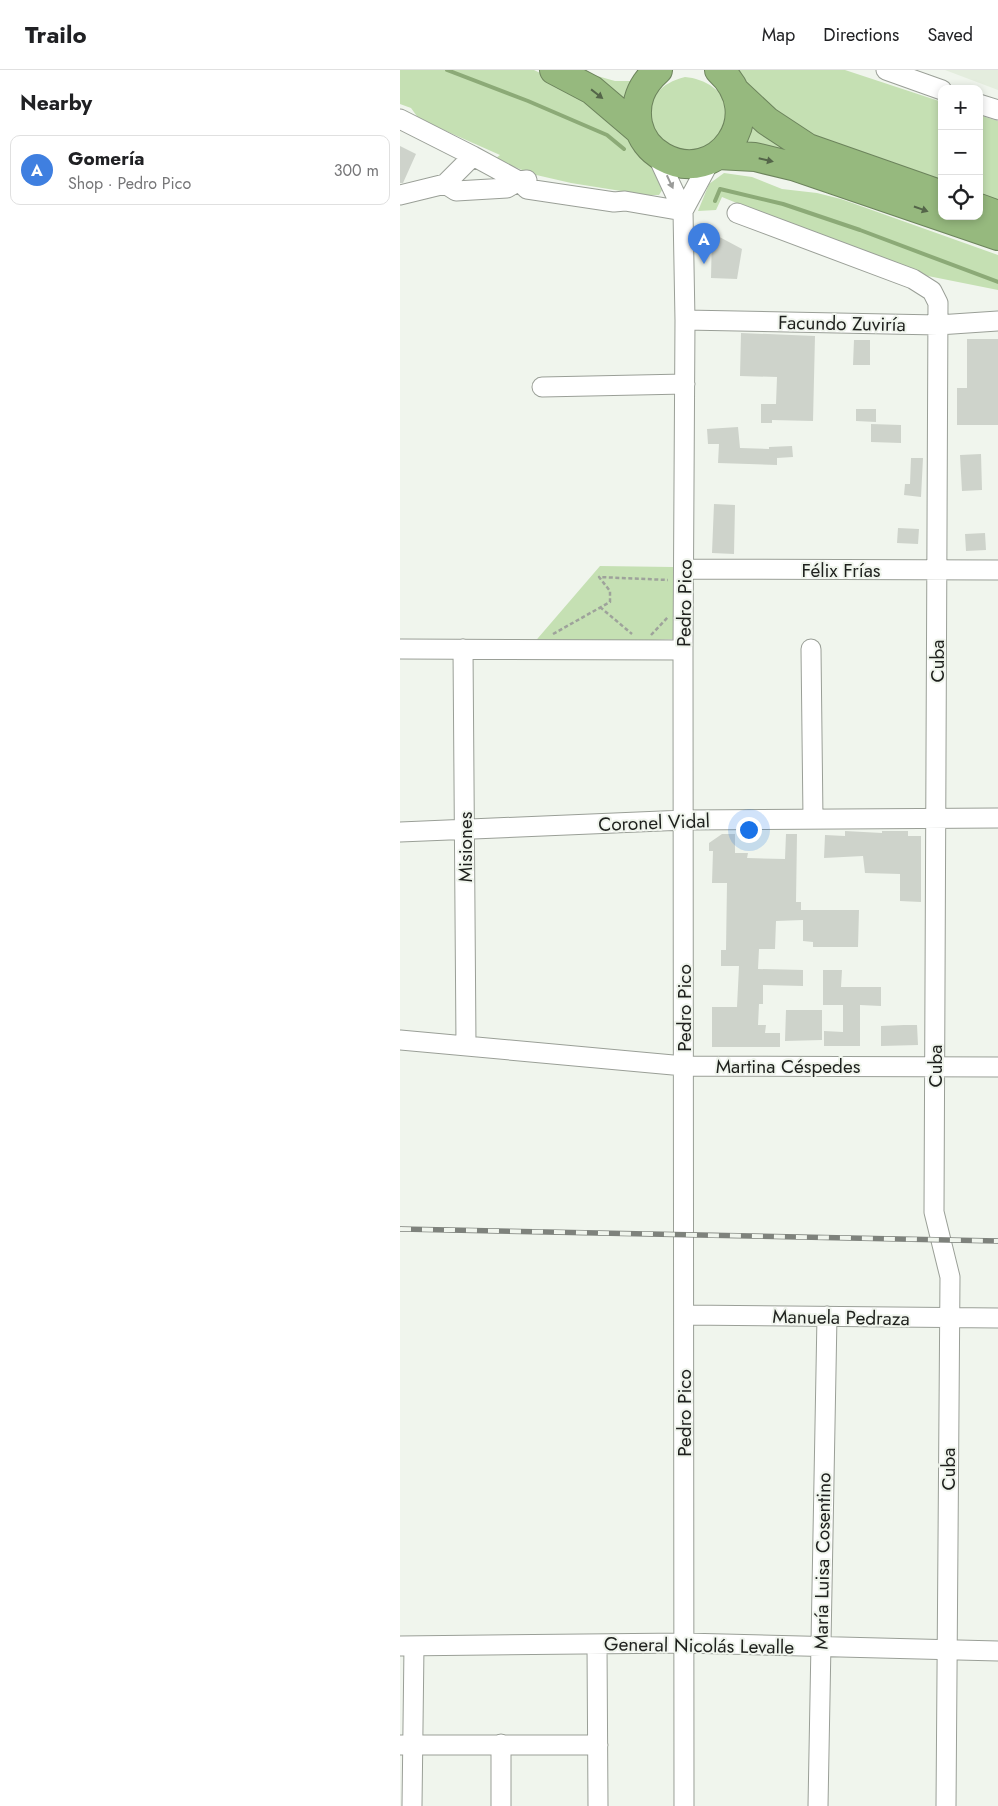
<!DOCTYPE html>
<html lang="en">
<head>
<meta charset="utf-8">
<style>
  body { margin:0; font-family:Jost,sans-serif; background:#f6f6f6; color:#202124 }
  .controls { position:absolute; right:15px; top:15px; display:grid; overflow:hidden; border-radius:10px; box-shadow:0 2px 8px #0003 }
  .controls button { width:45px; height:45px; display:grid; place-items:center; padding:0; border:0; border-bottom:1px solid #e0e0e0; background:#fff; color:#202124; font:25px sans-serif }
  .you { position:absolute; left:348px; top:759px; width:18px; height:18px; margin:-12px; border:4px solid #fff; border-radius:50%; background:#1a73e8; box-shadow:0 0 0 8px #1a73e833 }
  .badge { display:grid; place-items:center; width:32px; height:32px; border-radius:50%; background:#0f766e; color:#fff; font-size:16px; font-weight:700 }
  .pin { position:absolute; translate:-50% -41px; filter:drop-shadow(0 1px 2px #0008) }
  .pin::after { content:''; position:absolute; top:26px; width:18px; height:15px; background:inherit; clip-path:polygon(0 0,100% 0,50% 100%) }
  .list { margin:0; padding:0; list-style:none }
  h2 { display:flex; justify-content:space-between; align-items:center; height:65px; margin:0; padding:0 20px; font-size:21px }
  h2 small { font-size:16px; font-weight:400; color:#757577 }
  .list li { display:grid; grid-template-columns:32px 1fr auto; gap:15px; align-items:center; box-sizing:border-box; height:70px; margin:0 10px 10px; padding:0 10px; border:1px solid #e0e0e0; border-radius:10px }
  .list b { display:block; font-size:19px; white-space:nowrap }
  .list p { margin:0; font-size:16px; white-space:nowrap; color:#757577 }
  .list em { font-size:16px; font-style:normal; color:#757577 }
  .icon { flex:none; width:28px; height:28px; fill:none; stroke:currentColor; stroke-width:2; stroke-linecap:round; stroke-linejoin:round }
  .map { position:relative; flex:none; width:598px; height:1736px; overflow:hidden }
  header { display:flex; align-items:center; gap:30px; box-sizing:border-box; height:70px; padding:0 25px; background:#fff; border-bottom:1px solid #e0e0e0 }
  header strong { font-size:24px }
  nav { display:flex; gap:28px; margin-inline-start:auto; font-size:18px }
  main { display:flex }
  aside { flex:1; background:#fff }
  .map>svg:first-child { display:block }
  .built { fill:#e4edde }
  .green { fill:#c5e0b3 }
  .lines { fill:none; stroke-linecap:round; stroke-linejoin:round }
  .stream { stroke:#8caa77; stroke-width:4 }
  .building { fill:#ced3cb }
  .minor-casing { stroke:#9a9f97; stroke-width:21 }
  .highway-casing { stroke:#6c835c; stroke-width:30 }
  .path { stroke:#9ea29b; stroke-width:2.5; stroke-dasharray:4 2.5; stroke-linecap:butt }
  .minor { stroke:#fff; stroke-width:19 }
  .highway { stroke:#96b97e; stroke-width:28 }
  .rail-casing { stroke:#7e827c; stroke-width:5.5 }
  .rail { stroke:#f0f5ed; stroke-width:4; stroke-dasharray:11; stroke-linecap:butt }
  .oneway { fill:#546549 }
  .oneway2 { fill:#9a9b99 }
  .labels { text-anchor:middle; stroke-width:4; stroke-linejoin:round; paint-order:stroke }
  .street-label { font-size:19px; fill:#1e201d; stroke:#f0f5ed }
</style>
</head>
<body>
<header>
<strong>Trailo</strong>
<nav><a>Map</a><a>Directions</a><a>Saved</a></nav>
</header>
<main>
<aside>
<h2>Nearby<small></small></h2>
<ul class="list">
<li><span class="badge" style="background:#3f7fe0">A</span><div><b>Gomería</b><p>Shop · Pedro Pico</p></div><em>300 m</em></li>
</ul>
</aside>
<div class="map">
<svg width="598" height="1736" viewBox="0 0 598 1736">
  <rect width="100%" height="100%" fill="#f0f5ed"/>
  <path class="built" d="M545,0H598V20Z"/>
  <path class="green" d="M0,0H134L173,19L236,76L261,108L264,117L259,125H246L171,113L132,104L95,89L100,85L19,49L11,38L0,34Z
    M176,0L215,11H233L227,33Z
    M332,0H445L542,32V117L407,68L374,43Z
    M285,7C308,9 335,26 324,54C322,58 320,67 316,71C314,74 307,76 303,78C259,102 219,23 285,7Z
    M579,45L598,51V135L579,129Z
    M347,52L390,83L340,79Z
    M324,103L352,107L382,119L417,123L441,129L598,185V220L528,206L443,177L322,127L316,140L298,141L309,114Z
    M200,496L273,497L275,569L132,575Z"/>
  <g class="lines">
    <path class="stream" d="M47,0L128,31L207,65L224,79
      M315,131L320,119L383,134L460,160L598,212"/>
  </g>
  <path class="building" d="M0,76L16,84L3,113H0Z
    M312,163L342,179L337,209L311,208Z
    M341,263L415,266L413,351L372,350V353H361V334H376L377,307L340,306Z
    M567,269H598V355H557V318H567Z
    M454,270H470V295H453Z
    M456,339H476V352L456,351Z
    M471,354L501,355V373L471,372Z
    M338,357L340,378L369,379V377L392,376L393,387L377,388V395L318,393L319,374H308L307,359Z
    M581,384L582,420L562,421L560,385Z
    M511,388H523L521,427L504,425L505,414H510Z
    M314,434L335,435L334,484L312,483Z
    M498,458L519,459L518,474L497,473Z
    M585,463L586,480L566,481L565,464Z
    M445,761L482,763V761H508V766H521V832L500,831V804L465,803L463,786L424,788L425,765L445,766Z
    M322,764H335V783H348L347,788L385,789L386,764H397L396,832H401V840H459L458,877H413V872L403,871V850L376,851L375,879H359L358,899L403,900V916L363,915V934H359L358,955H366L365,963H380V977H312V937H337L339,896H321V880H326L327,813H312L313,781H309V773Z
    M423,900H442L441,917H481V936L460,935V976H424V961L443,962V935H423Z
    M386,940H422V970L385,971Z
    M504,955H517L518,975L481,976V956Z"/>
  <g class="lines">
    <defs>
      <path id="minor" d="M486,0L542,20
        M579,34L598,40
        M0,49L73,86L119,111L127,119L214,132L225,131L283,141
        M256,83L283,141L285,250L283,580L284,1736
        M45,114L56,121L107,118L119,111L127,110
        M0,125L45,114L73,86
        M283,141L311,89
        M337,143L513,209L532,221L538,233L534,1142L550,1207L546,1736
        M285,250L538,255L598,251
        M142,317L285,314
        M284,499L598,500
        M0,579L283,580
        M63,579L66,975
        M411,579L413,749
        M0,762L285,750L598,748
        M0,970L284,996L598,997
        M284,1245L598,1248
        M197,1574L198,1736
        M0,1576L284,1573L598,1581
        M0,1675H198
        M12,1736L14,1576
        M101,1736V1674
        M418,1736L427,1246"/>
      <path id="highway" d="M154,0L192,20L239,60
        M258,0C241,15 234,32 238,54C241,68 250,80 263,87C317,117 370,46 319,0
        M337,23L367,51L408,78L542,125
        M318,85L355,87L396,97L598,166
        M579,138L598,145"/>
    </defs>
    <use href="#minor" class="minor-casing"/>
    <use href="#highway" class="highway-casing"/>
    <path class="path" d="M200,537L232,564
      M153,564L210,532V521L199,507L268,510
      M251,565L268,547"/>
    <use href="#minor" class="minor"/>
    <use href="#highway" class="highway"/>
    <defs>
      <path id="rail" d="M0,1159L598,1171"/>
    </defs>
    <use href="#rail" class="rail-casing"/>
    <use href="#rail" class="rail"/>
  </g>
  <defs><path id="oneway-solid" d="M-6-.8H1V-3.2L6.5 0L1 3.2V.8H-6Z" transform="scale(1.25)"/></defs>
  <g class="oneway">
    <use href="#oneway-solid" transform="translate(197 24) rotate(38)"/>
    <use href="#oneway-solid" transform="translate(366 90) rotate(13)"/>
    <use href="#oneway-solid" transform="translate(521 139) rotate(19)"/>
  </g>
  <use class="oneway2" href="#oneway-solid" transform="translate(270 112) rotate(65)"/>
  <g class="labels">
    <g class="street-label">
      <text transform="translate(442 253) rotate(1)" y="7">Facundo Zuviría</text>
      <text x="441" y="507">Félix Frías</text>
      <text transform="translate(284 533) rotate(-89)" y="7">Pedro Pico</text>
      <text transform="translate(537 591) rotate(-90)" y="7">Cuba</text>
      <text transform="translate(254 752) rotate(-2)" y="7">Coronel Vidal</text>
      <text transform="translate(65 777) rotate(-90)" y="7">Misiones</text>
      <text transform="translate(284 938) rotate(-90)" y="7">Pedro Pico</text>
      <text x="388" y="1003">Martina Céspedes</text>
      <text transform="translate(535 996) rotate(-90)" y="7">Cuba</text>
      <text transform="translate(441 1247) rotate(1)" y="7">Manuela Pedraza</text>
      <text transform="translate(284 1343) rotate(-90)" y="7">Pedro Pico</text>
      <text transform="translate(548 1399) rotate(-90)" y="7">Cuba</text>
      <text transform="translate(422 1491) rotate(-89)" y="7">María Luisa Cosentino</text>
      <text transform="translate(299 1575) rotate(1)" y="7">General Nicolás Levalle</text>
    </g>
  </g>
</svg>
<div class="controls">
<button>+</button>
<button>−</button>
<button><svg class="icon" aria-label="locate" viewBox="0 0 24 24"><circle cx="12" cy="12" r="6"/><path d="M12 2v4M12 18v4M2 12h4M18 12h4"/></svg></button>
</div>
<div class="you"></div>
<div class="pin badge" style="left:304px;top:194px;background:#3f7fe0">A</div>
</div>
</main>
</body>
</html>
